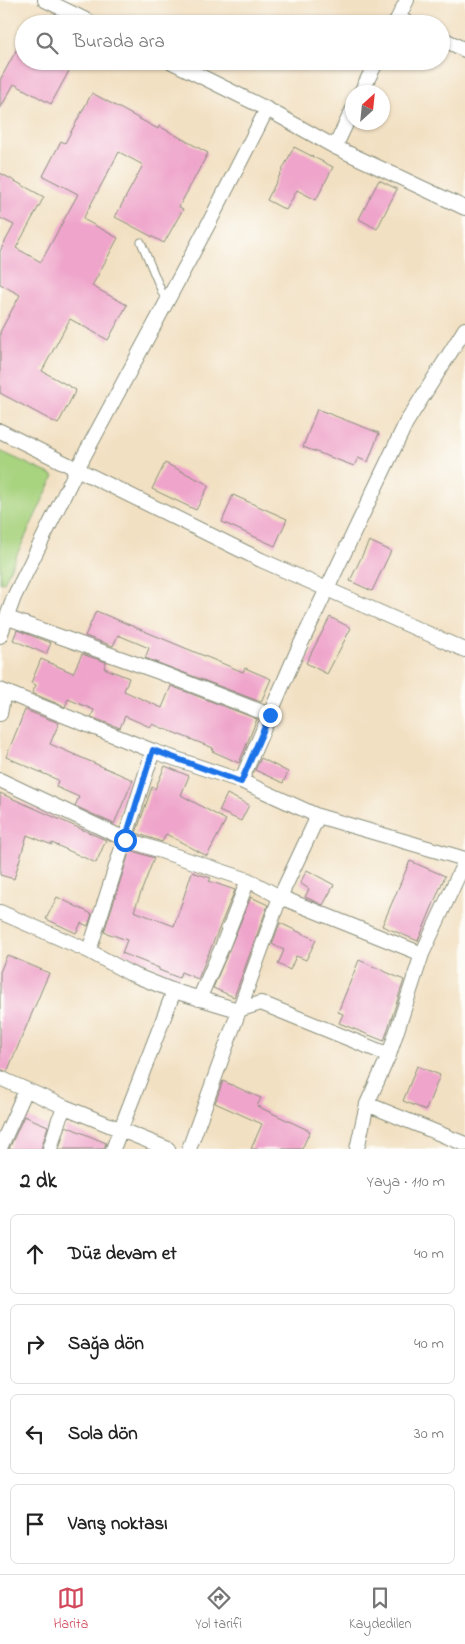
<!DOCTYPE html>
<html lang="tr">
<head>
<meta charset="utf-8">
<style>
  body { margin:0; font-family:"Indie Flower",sans-serif; background:#f2f2f2; color:#222 }
  .compass { position:absolute; left:345px; top:85px; width:45px; height:45px; border-radius:50%; background:#fff; box-shadow:0 1px 4px #0004; rotate:27deg }
  .stop { position:absolute; width:15px; height:15px; margin:-11px; border:4px solid #1a73e8; border-radius:50%; background:#fff }
  .stop.end { background:#1a73e8; border-color:#fff; box-shadow:0 1px 5px #0008 }
  .list { margin:0; padding:0; list-style:none }
  h2 { display:flex; justify-content:space-between; align-items:center; height:65px; margin:0; padding:0 20px; font-size:21px }
  h2 small { font-size:16px; font-weight:400; color:#767676 }
  .list li { display:grid; grid-template-columns:32px 1fr auto; gap:15px; align-items:center; box-sizing:border-box; height:80px; margin:0 10px 10px; padding:0 10px; border:1px solid #e0e0e0; border-radius:8px }
  .list b { display:block; font-size:19px; white-space:nowrap }
  .list em { font-size:16px; font-style:normal; color:#767676 }
  .icon { flex:none; width:28px; height:28px; fill:none; stroke:currentColor; stroke-width:2; stroke-linecap:round; stroke-linejoin:round }
  .map { position:relative; flex:none; width:465px; height:1149px; overflow:hidden }
  .search { position:absolute; background:#fff; box-shadow:0 1px 4px #0004; left:15px; right:15px; top:15px; height:55px; display:flex; align-items:center; gap:12px; box-sizing:border-box; padding:0 18px; border-radius:28px; color:#767676; font-size:19px }
  .sheet { height:425px; background:#fff }
  nav { display:flex; justify-content:space-around; align-items:center; box-sizing:border-box; height:70px; border-top:1px solid #e0e0e0; background:#fff; font-size:14px; color:#767676 }
  nav a { display:grid; justify-items:center; gap:2px }
  nav .on { color:#d1495b }
  .map>svg:first-child { display:block }
  .green { fill:#a8d37f; stroke:#64885a }
  .building { fill:#efa5cb }
  .lines { fill:none; stroke-linecap:round; stroke-linejoin:round }
  .service-casing { stroke:#888e7b; stroke-width:9 }
  .minor-casing { stroke:#888e7b; stroke-width:16 }
  .service { stroke:#fff; stroke-width:7 }
  .minor { stroke:#fff; stroke-width:14 }
  .route { stroke:#1a73e8; stroke-width:6 }
</style>
</head>
<body>
<div class="map">
<svg width="465" height="1149" viewBox="0 0 465 1149">
  <rect width="100%" height="100%" fill="#fdfcf7"/>
  <filter id="ink" filterUnits="userSpaceOnUse"><feTurbulence type="fractalNoise" baseFrequency=".02" numOctaves="2"/><feDisplacementMap in="SourceGraphic" scale="10" xChannelSelector="R" yChannelSelector="G"/><feConvolveMatrix kernelMatrix="1 2 1 2 8 2 1 2 1" color-interpolation-filters="sRGB"/></filter>
  <filter id="wash" filterUnits="userSpaceOnUse"><feTurbulence type="fractalNoise" baseFrequency=".0096" numOctaves="4" result="noise"/><feDisplacementMap in="SourceGraphic" scale="20" xChannelSelector="R" yChannelSelector="G"/><feGaussianBlur stdDeviation="1.12" result="paint"/><feColorMatrix in="noise" values="0 0 0 0 0 0 0 0 0 0 0 0 0 0 0 0 0 1.4 0 .05"/><feComposite in="paint" operator="in"/></filter>
  <g filter="url(#wash)">
    <rect width="100%" height="100%" fill="#f2e0c2"/>
    <path class="green" d="M0,451L54,476L4,582L0,583Z"/>
    <g id="blocks">
      <path class="building" d="M24,36V61H55L70,69L51,104L14,84L0,109V80Z
        M92,93L158,129L159,126L208,153L179,207L183,209L164,243L115,217L143,165L119,152L83,219L118,238L92,286L127,305L108,340L70,319L42,371L76,390L58,424L0,393V332L20,295L0,284V251L14,225L0,218V173L44,197L16,248L41,262L78,194L43,176L61,141L65,143Z
        M294,147L333,167L316,200L297,190L286,210L267,200Z
        M379,180L397,189L377,229L359,219Z
        M317,409L379,433L368,462L358,458L354,466L303,447Z
        M165,463L209,485L196,510L152,489Z
        M233,495L287,519L275,546L222,522Z
        M369,541L391,551L372,591L350,581Z
        M96,611L243,672L245,668L271,679L261,702L145,658L149,648L118,635L113,646L85,636Z
        M330,617L351,628L327,674L306,663Z
        M17,630L51,643L46,654L13,640Z
        M82,654L106,662L104,668L129,678L124,691L162,708L171,686L257,719L239,763L212,751L213,748L152,724L150,727L125,716L120,728L91,717L94,710L68,699L65,707L32,693L36,685L31,683L41,659L73,673Z
        M25,710L59,723L50,744L133,780L114,824L75,806L79,797L56,787L58,780L6,757Z
        M261,758L288,772L283,783L255,770Z
        M165,766L189,776L181,795L226,820L207,856L166,834L162,842L136,833L152,787L155,789Z
        M0,793L106,840L96,863L52,843V845L27,835L14,879L0,875Z
        M227,794L249,805L241,821L219,811Z
        M130,850L154,858L134,911L174,926L192,872L211,878L209,881L235,890L198,979L181,972L179,978L159,970V968L122,953L127,940L104,932Z
        M410,861L445,876L418,941L382,926Z
        M307,870L334,885L323,905L305,897L309,889L300,883Z
        M57,897L92,914L88,926L81,923L76,933L46,919Z
        M251,897L268,905L234,997L213,988Z
        M280,923L316,940L306,960L296,956L290,970L278,964L284,950L272,944Z
        M7,955L49,973L7,1072L0,1069V972Z
        M359,960L404,980L384,1041L339,1023L343,1014L338,1012Z
        M417,1066L440,1075L426,1110L403,1101Z
        M223,1081L261,1098L257,1106L310,1131L302,1149H251L262,1124L215,1103Z
        M24,1116L48,1126L41,1149H9Z
        M66,1126L106,1143L104,1149H59Z"/>
    </g>
  </g>
  <g filter="url(#ink)">
    <use href="#blocks" fill-opacity="0" stroke="#888e7b" stroke-width="1"/>
    <g class="lines">
      <defs>
        <path id="service" d="M141,242L166,302"/>
        <path id="minor" d="M45,0L94,24
          M398,18L410,24
          M395,24L407,0
          M441,38L465,50
          M170,61L267,109L335,147L465,208
          M361,92L377,61
          M335,147L352,111
          M0,431L261,560L465,650
          M8,618L159,672L270,715
          M0,636L14,597L77,469L210,221L267,109
          M0,690L153,751L241,781L318,816L465,859
          M0,714L4,692
          M0,780L125,839L248,880L280,897L422,954
          M241,781L296,654L406,423L465,329
          M0,912L89,951L129,973L174,991L238,1010L261,1003L389,1055
          M89,951L153,751
          M199,999L222,947L248,880
          M0,1078L65,1107L168,1149
          M367,1104L465,1144
          M0,1148L26,1090
          M50,1149L59,1119L65,1107
          M113,1149L174,991
          M189,1149L280,897L318,816
          M357,1149L367,1104L389,1055L422,954L465,861"/>
      </defs>
      <use href="#service" class="service-casing"/>
      <use href="#minor" class="minor-casing"/>
      <use href="#service" class="service"/>
      <use href="#minor" class="minor"/>
    </g>
  </g>
  <g class="lines" filter="url(#ink)">
    <path class="route" d="M125,840L153,750L241,782L270,715"/>
  </g>
</svg>
<svg class="compass" viewBox="-18 -18 36 36"><path d="M0-13l5 13h-10z" fill="#e53935"/><path d="M0 13l5-13h-10z" fill="#767676"/></svg>
<div class="stop" style="left:125px;top:840px"></div>
<div class="stop end" style="left:270px;top:715px"></div>
<div class="search"><svg class="icon" aria-label="search" viewBox="0 0 24 24"><circle cx="10" cy="10" r="6"/><path d="M15 15l6 6"/></svg>Burada ara</div>
</div>
<section class="sheet">
<h2>2 dk<small>Yaya · 110 m</small></h2>
<ul class="list">
<li><svg class="icon" aria-label="ahead" viewBox="0 0 24 24"><path d="M12 20V5M6 11l6-6 6 6"/></svg><div><b>Düz devam et</b></div><em>40 m</em></li>
<li><svg class="icon" aria-label="right" viewBox="0 0 24 24"><path d="M7 20v-9h11M14 6l5 5-5 5"/></svg><div><b>Sağa dön</b></div><em>40 m</em></li>
<li><svg class="icon" aria-label="left" viewBox="0 0 24 24"><path d="M17 20v-9H6M10 6l-5 5 5 5"/></svg><div><b>Sola dön</b></div><em>30 m</em></li>
<li><svg class="icon" aria-label="arrive" viewBox="0 0 24 24"><path d="M6 21V4h12l-3 4 3 4H6"/></svg><div><b>Varış noktası</b></div></li>
</ul>
</section>
<nav>
<a class="on"><svg class="icon" aria-label="map" viewBox="0 0 24 24"><path d="M3 6l6-2 6 2 6-2v14l-6 2-6-2-6 2zM9 4v14M15 6v14"/></svg>Harita</a>
<a><svg class="icon" aria-label="directions" viewBox="0 0 24 24"><path d="M12 3l9 9-9 9-9-9zM9 14v-3h6M13 9l2 2-2 2"/></svg>Yol tarifi</a>
<a><svg class="icon" aria-label="saved" viewBox="0 0 24 24"><path d="M7 4h10v16l-5-4-5 4z"/></svg>Kaydedilen</a>
</nav>
</body>
</html>
